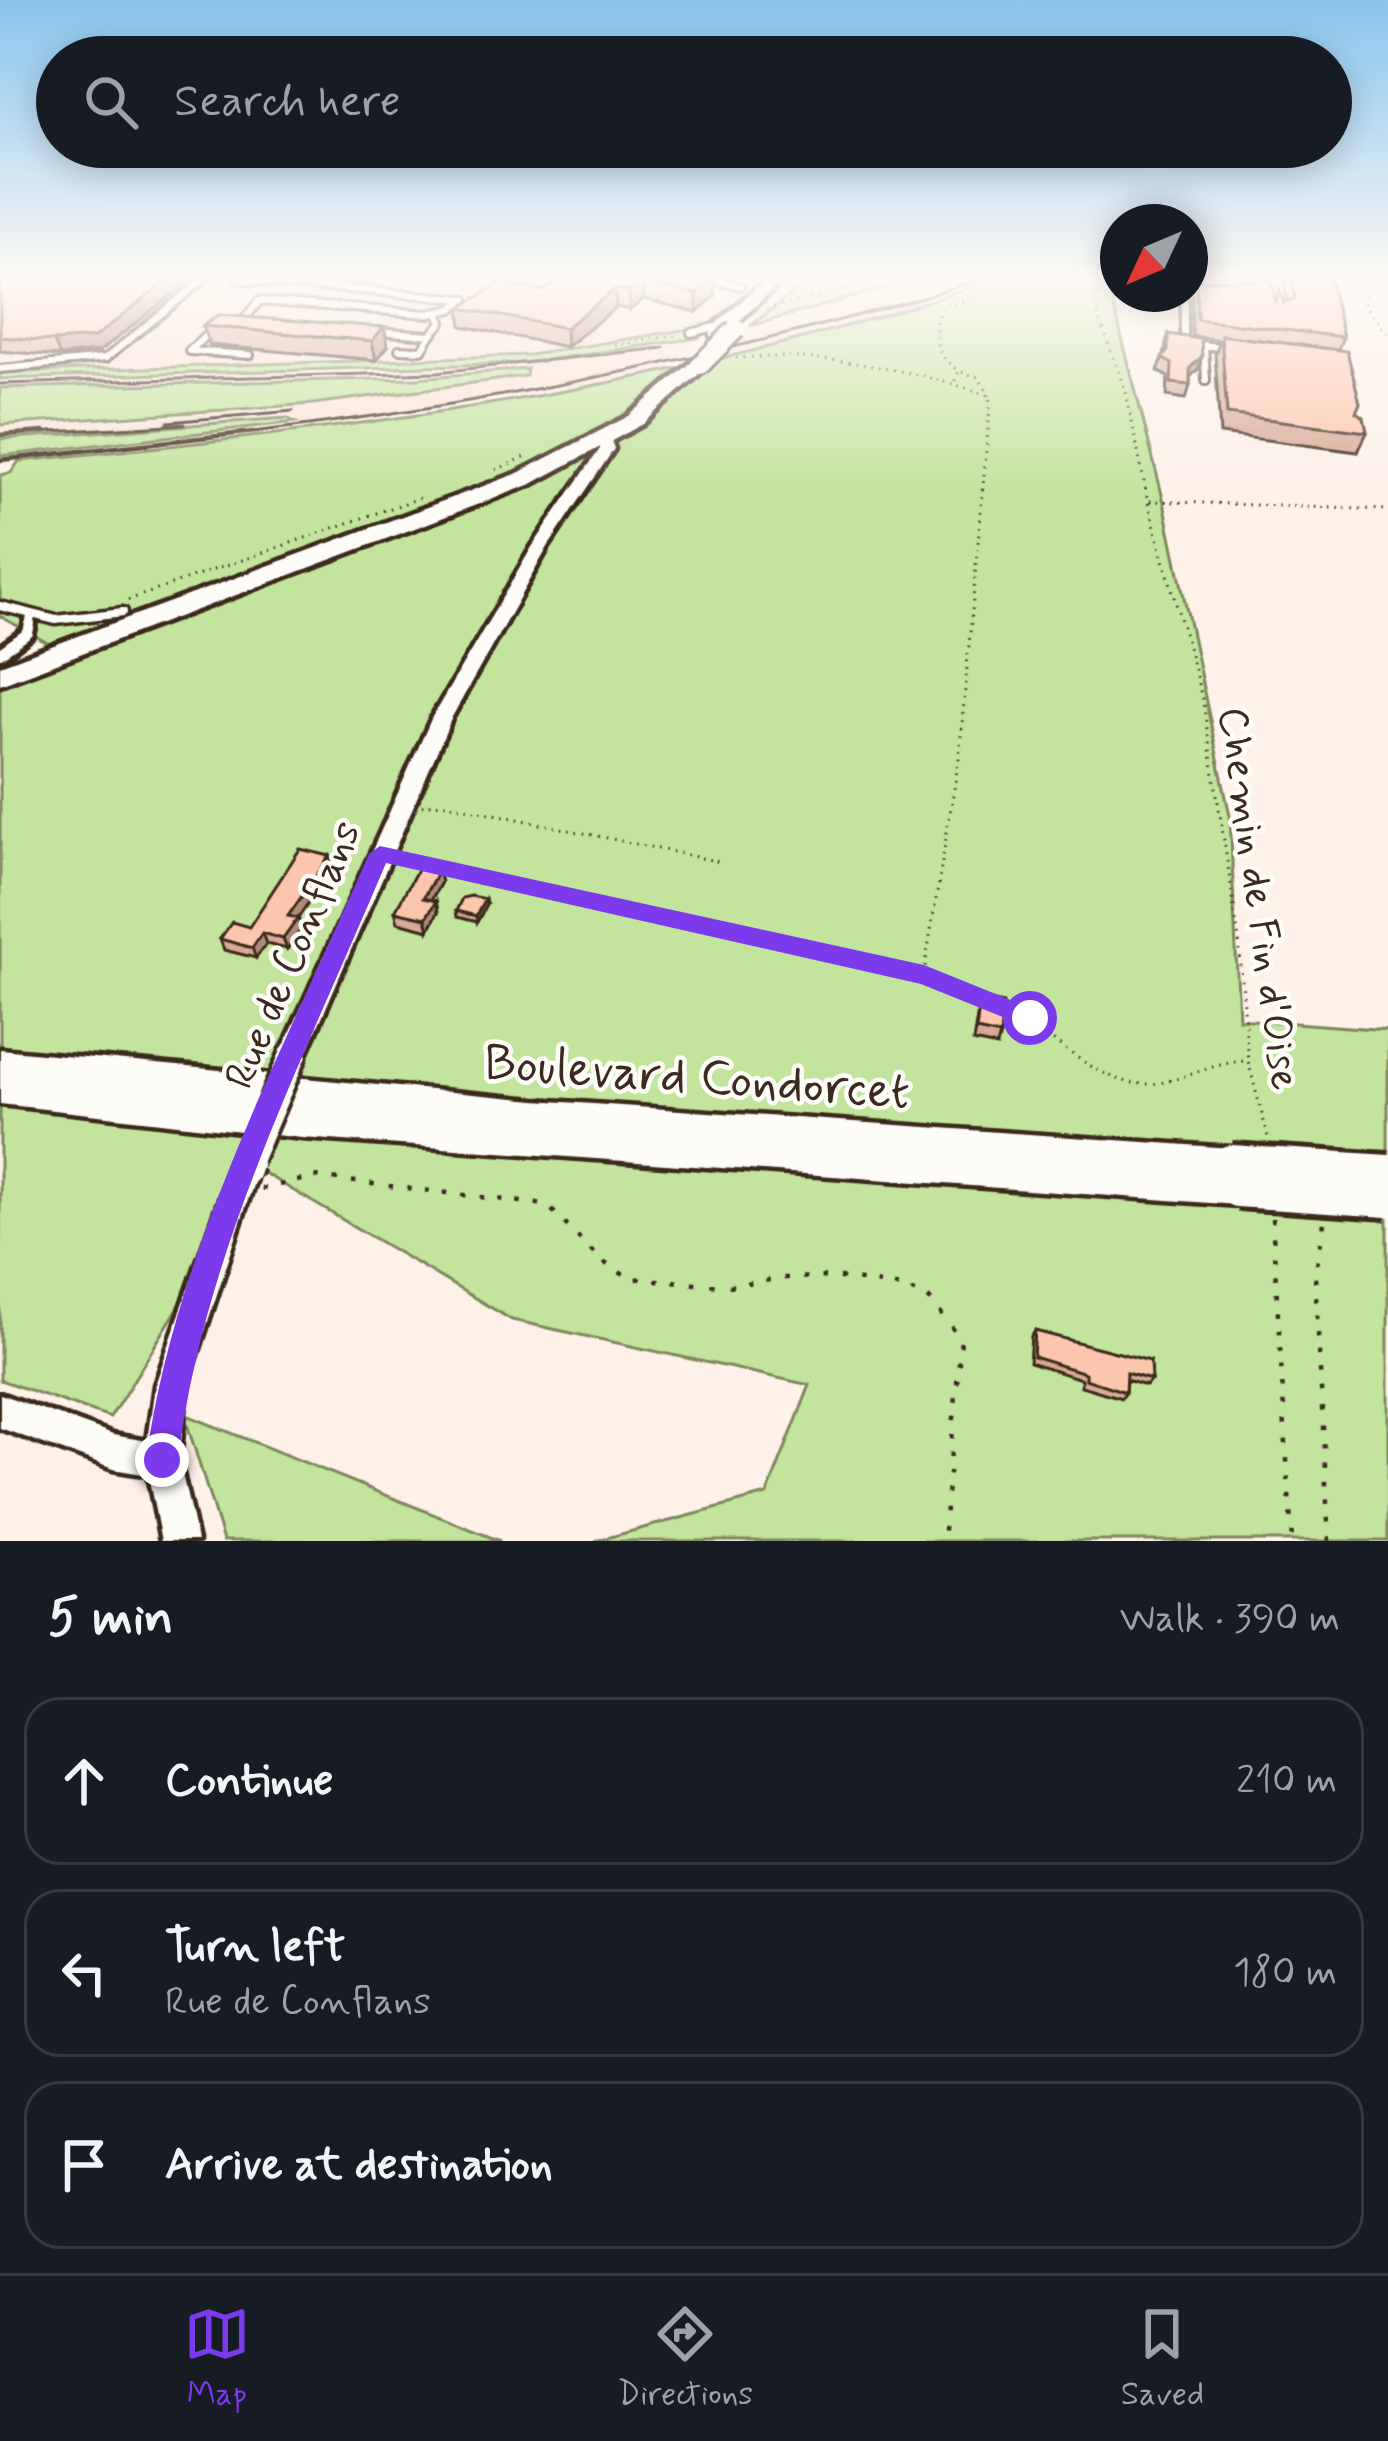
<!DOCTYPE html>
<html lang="en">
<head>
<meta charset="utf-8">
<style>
  body { margin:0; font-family:Mynerve,sans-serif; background:#20242c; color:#f1f3f6 }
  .compass { position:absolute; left:1100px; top:204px; width:108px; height:108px; border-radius:50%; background:#171b24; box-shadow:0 6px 30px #0003; rotate:226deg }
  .stop { position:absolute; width:36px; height:36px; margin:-27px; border:9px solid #7c3aed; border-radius:50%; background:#fff }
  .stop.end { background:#7c3aed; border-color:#fff; box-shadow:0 3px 12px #0008 }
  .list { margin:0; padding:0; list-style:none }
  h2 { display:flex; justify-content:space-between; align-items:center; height:156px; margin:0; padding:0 48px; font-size:51px }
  h2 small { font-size:39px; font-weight:400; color:#9ea1a6 }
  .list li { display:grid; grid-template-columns:78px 1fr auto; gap:36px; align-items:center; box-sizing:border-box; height:168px; margin:0 24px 24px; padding:0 24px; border:3px solid #363941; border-radius:36px }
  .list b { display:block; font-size:45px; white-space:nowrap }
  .list p { margin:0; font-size:39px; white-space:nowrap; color:#9ea1a6 }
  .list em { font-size:39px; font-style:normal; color:#9ea1a6 }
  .icon { flex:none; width:66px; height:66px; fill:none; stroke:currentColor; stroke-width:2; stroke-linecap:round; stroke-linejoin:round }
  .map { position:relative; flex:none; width:1388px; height:1541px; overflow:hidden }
  .search { position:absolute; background:#171b24; box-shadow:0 6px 30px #0003; left:36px; right:36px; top:36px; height:132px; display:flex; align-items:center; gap:30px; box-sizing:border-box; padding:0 42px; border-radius:66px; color:#9ea1a6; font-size:45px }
  .sheet { height:732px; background:#171b24 }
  nav { display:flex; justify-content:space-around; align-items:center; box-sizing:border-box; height:168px; border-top:3px solid #363941; background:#171b24; font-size:33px; color:#9ea1a6 }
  nav a { display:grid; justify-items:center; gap:6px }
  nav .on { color:#7c3aed }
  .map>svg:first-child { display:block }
  .built { fill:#fce4d6 }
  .green { fill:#c2e49d; stroke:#7e875e; stroke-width:3 }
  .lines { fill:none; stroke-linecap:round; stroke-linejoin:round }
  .service-far2-casing { stroke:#3b2a1e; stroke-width:12 }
  .service-far1-casing { stroke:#3b2a1e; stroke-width:15 }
  .service-casing { stroke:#3b2a1e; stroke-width:20 }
  .minor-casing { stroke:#3b2a1e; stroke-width:9 }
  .secondary-casing { stroke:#3b2a1e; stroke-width:9 }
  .primary-casing { stroke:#3b2a1e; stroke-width:9 }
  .path-far1 { stroke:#3b2a1e; stroke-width:3; stroke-dasharray:1.5 6; stroke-linecap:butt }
  .path { stroke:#3b2a1e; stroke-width:4.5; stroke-dasharray:4.5 14; stroke-linecap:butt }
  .service-far2 { stroke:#fdfcf7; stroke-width:6 }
  .service-far1 { stroke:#fdfcf7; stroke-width:8 }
  .service { stroke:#fdfcf7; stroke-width:10 }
  .minor { fill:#fdfcf7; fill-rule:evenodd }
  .secondary { fill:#fdfcf7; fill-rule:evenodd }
  .primary { fill:#fdfcf7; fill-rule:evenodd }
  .rail-far1 { stroke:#3b2a1e; stroke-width:3 }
  .rail { stroke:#3b2a1e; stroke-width:4.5 }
  .minor-bridge-far1-casing { stroke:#3b2a1e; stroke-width:34; stroke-linecap:butt }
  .minor-bridge-casing { stroke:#3b2a1e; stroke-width:40; stroke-linecap:butt }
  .secondary-bridge-far1-casing { stroke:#3b2a1e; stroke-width:42; stroke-linecap:butt }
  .secondary-bridge-casing { stroke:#3b2a1e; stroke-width:50; stroke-linecap:butt }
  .primary-bridge-casing { stroke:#3b2a1e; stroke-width:24; stroke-linecap:butt }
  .minor-bridge-far1 { stroke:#fdfcf7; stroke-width:26 }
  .minor-bridge { stroke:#fdfcf7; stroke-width:32 }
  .secondary-bridge-far1 { stroke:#fdfcf7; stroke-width:33 }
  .secondary-bridge { stroke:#fdfcf7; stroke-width:40 }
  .primary-bridge { stroke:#fdfcf7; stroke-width:18 }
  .wall { fill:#d8aa95; stroke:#3b2a1e; stroke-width:3 }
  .shaded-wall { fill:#b08b79; stroke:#3b2a1e; stroke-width:3 }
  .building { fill:#fbc6ad; stroke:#3b2a1e; stroke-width:3 }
  .route { fill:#7c3aed }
  .labels { text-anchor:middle; stroke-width:9; stroke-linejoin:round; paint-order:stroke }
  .street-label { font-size:42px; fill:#3b2a1e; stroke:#fdfcf7 }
  .near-street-label { font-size:51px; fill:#3b2a1e; stroke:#fdfcf7 }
</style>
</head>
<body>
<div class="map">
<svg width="1388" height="1541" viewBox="0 0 1388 1541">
  <rect width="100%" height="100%" fill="#fdf1e8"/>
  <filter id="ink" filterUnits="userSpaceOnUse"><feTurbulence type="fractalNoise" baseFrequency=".00833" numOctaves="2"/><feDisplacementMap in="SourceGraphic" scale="24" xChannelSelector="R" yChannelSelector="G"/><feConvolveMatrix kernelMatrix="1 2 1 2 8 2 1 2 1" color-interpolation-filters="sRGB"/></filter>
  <g filter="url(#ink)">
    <path class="built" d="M0,280H811L757,319L529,355L0,373Z
      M914,280H990L872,318L724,355L750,326Z
      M698,338L667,368L592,384L210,443L0,463V456L293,421L287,418L0,439V425L150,419L526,370L418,378L0,388V379L526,363Z"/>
    <path class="green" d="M811,280H914L750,326Z
      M990,280H1118L1111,295L1164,502L1230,816L1239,1019L1388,1030V1541H595L767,1495L810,1385L512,1320L262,1172L110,1418L0,1380V687L74,658L0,616V475L11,473L19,461C345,430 679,391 990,280Z
      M714,325L698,338L526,363L0,379V373L529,355Z
      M527,369L526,376L313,404L0,425V388L418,378Z
      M287,418L295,422L0,456V439Z
      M184,1414L500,1541H223Z"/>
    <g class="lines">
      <defs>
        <path id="service-far2" d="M239,280L466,299
          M713,280L740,286
          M1184,294V343L1226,348
          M242,322L259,301L429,314L452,309L465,299
          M213,329L189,351L250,355
          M375,331L431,335L442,322L438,313
          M691,333L723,325
          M1204,345L1206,380
          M399,349L422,350L431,335
          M0,369L105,359L203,280"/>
        <path id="service-far1" d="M0,606L56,620L123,612
          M29,627L31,616"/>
        <path id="service" d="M0,653L28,633L30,624"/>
        <path id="minor" d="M518,280H533L508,297H500V291Z
          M600,436H610L614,449L548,547L452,717L303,1061L294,1065L285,1061L281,1053L432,717L532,547L600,449Z
          M244,1156L254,1160L258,1170L187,1385L179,1460L197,1541H161L148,1475L113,1469L0,1428V1394L113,1435L147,1441L155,1385L230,1170L234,1160Z"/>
        <path id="secondary" d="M0,1049L535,1100L1231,1148L1244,1153L1249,1165L1246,1172L1257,1187L1251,1200L1238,1205L302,1138L0,1104Z"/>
        <path id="primary" d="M765,280H783L723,336H711V328Z
          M693,361L709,365L643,424L532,484L0,684V665L516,474L629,416Z"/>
      </defs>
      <use href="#service-far2" class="service-far2-casing"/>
      <use href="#service-far1" class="service-far1-casing"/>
      <use href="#service" class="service-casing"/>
      <use href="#minor" class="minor-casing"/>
      <use href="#secondary" class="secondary-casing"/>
      <use href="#primary" class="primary-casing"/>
      <path class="path-far1" d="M1104,280L1094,305L1125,387L1148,501L1203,702L1239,940L1248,1061L1268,1137
        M1366,280L1364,305L1388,335
        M766,309L887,280
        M615,345L678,335
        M736,358C824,353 907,368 991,396L959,758L924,973
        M962,372L978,377L990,395
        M955,381L959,371C935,355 931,335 940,308L1031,280
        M496,470L525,457
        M1150,501L1388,510
        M128,600L425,496
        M422,805L443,803L720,862
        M405,859L924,975L989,1002
        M1003,1008C1048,1029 1094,1084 1146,1084C1179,1084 1209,1062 1248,1061"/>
      <path class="path" d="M261,1189L315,1177L547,1205L600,1260L629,1278L735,1286L782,1278L834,1277L901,1287L927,1296L961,1339L943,1541
        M1272,1218L1292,1541
        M1324,1223L1315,1276L1329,1541"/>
      <use href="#service-far2" class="service-far2"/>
      <use href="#service-far1" class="service-far1"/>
      <use href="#service" class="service"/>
      <use href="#minor" class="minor"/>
      <use href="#secondary" class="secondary"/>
      <use href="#primary" class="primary"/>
      <path class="rail-far1" d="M0,384L437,372L664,348
        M168,422L293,411
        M0,435L185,424
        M227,435C483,406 732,357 978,280"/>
      <path class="rail" d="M0,435L45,432
        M0,460L253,432"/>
      <defs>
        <path id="minor-bridge-far1" d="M245,1167L294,1053"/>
        <path id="minor-bridge" d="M244,1170L246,1164"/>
        <path id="secondary-bridge-far1" d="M1231,1165L1265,1167"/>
        <path id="secondary-bridge" d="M1231,1165L1388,1175
          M1238,1187L1388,1197"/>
        <path id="primary-bridge" d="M700,365L736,329"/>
      </defs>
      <use href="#minor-bridge-far1" class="minor-bridge-far1-casing"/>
      <use href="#minor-bridge" class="minor-bridge-casing"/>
      <use href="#secondary-bridge-far1" class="secondary-bridge-far1-casing"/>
      <use href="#secondary-bridge" class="secondary-bridge-casing"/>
      <use href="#primary-bridge" class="primary-bridge-casing"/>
      <use href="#minor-bridge-far1" class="minor-bridge-far1"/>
      <use href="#minor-bridge" class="minor-bridge"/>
      <use href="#secondary-bridge-far1" class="secondary-bridge-far1"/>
      <use href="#secondary-bridge" class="secondary-bridge"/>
      <use href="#primary-bridge" class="primary-bridge"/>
    </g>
    <path class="wall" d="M0,280H187L188,282L99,352L60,356L0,351Z
      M332,280H377L374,284Z
      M559,280H715V296L697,312L644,299L630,310L616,307L566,347L462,326L460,308L542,291Z
      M1191,280H1271L1275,301L1284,303L1287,302L1283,280H1329L1343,337L1338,349L1356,412L1367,432L1358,452L1220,434L1215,354L1220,340L1192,336Z
      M203,326L384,327L388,346L376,360L209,345Z
      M1168,334L1198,369L1190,377V385L1186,399L1167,396L1168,377L1158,371L1164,355Z
      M333,866L298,918L302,928L287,949L266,944L256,958L224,950L220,939L249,927Z
      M441,882L431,900L436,901L438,912L429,930L398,922L395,911Z
      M486,905L477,922L457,917L456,911Z
      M980,999L1000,1036L997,1047L973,1042Z
      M1035,1331L1151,1380L1146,1386L1126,1380L1125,1392L1121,1398L1081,1386V1379L1029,1363L1031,1337Z"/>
    <path class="shaded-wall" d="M168,280L188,282L99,352L60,356L54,341Z
      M712,280H715V296L697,312V294Z
      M643,281L644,299L630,310L629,291Z
      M615,289L616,307L566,347L565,328Z
      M384,327L388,346L376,360L372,341Z
      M1202,356L1198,369L1186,381L1190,368Z
      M330,856L333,866L298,918L302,928L287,949L283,939L288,916Z
      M438,871L441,882L426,909L423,898Z
      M485,899L486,905L477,922L476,916Z
      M436,901L438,912L429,930L426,918Z
      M262,933L266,944L256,958L252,948Z"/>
    <path class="building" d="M0,280H168L94,338L54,341L0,337Z
      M559,280H712L697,294L643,281L629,291L615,289L565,328L460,308L499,284L542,291Z
      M1196,280H1271L1276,303L1279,289L1284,303L1295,299L1292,280H1329L1343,337L1197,319Z
      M218,315L384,327L372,341L203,326Z
      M1168,334L1201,339L1202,356L1190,368V385L1171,383L1172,364L1162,358L1168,351Z
      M1221,335L1347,351L1360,403L1356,412L1364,417L1367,432L1227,414Z
      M300,849L330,856L288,916L298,918L283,939L262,933L252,948L220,939L232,922L249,927Z
      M419,866L438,871L423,898L436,901L426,918L395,911Z
      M471,896L485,899L476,916L456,911L462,898Z
      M980,999L1003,1004L1000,1036L976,1031Z
      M1035,1331L1150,1361L1151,1380L1126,1373L1125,1392L1085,1379V1373L1033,1357Z"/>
  </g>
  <linearGradient id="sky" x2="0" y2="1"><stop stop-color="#87c4ee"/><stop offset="0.56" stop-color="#fef9f5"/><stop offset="1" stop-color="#fef9f5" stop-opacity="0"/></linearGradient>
  <rect width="1388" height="496" fill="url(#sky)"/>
  <path class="route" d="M380,846L924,965L1038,1011L1042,1018L1030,1028L921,984L386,863C306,1054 203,1252 178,1460L173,1471L162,1475L150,1471L146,1460C175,1248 285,1048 369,854Z"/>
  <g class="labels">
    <g class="street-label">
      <text transform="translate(1261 898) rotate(82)" y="15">Chemin de Fin d'Oise</text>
      <text transform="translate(291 954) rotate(-67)" y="15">Rue de Conflans</text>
    </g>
    <g class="near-street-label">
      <text transform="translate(697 1075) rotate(4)" y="18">Boulevard Condorcet</text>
    </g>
  </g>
</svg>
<svg class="compass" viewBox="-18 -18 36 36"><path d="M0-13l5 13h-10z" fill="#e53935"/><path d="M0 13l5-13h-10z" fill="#9ea1a6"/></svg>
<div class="stop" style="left:1030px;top:1018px"></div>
<div class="stop end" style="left:162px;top:1460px"></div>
<div class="search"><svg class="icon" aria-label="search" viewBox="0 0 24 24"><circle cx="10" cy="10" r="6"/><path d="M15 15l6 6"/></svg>Search here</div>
</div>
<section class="sheet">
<h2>5 min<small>Walk · 390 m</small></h2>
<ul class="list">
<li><svg class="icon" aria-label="ahead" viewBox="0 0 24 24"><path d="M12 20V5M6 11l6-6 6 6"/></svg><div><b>Continue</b></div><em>210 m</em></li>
<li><svg class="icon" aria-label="left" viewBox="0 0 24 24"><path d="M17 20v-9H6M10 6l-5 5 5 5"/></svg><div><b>Turn left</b><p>Rue de Conflans</p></div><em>180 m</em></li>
<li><svg class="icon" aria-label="arrive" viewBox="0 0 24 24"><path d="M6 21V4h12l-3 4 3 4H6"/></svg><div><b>Arrive at destination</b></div></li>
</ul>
</section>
<nav>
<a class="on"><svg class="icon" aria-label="map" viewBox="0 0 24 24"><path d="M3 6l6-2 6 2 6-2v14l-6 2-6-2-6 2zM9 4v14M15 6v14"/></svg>Map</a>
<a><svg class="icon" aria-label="directions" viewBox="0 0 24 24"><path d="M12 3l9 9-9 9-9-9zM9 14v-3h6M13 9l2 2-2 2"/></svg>Directions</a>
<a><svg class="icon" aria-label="saved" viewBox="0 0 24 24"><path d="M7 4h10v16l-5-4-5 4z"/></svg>Saved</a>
</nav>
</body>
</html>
